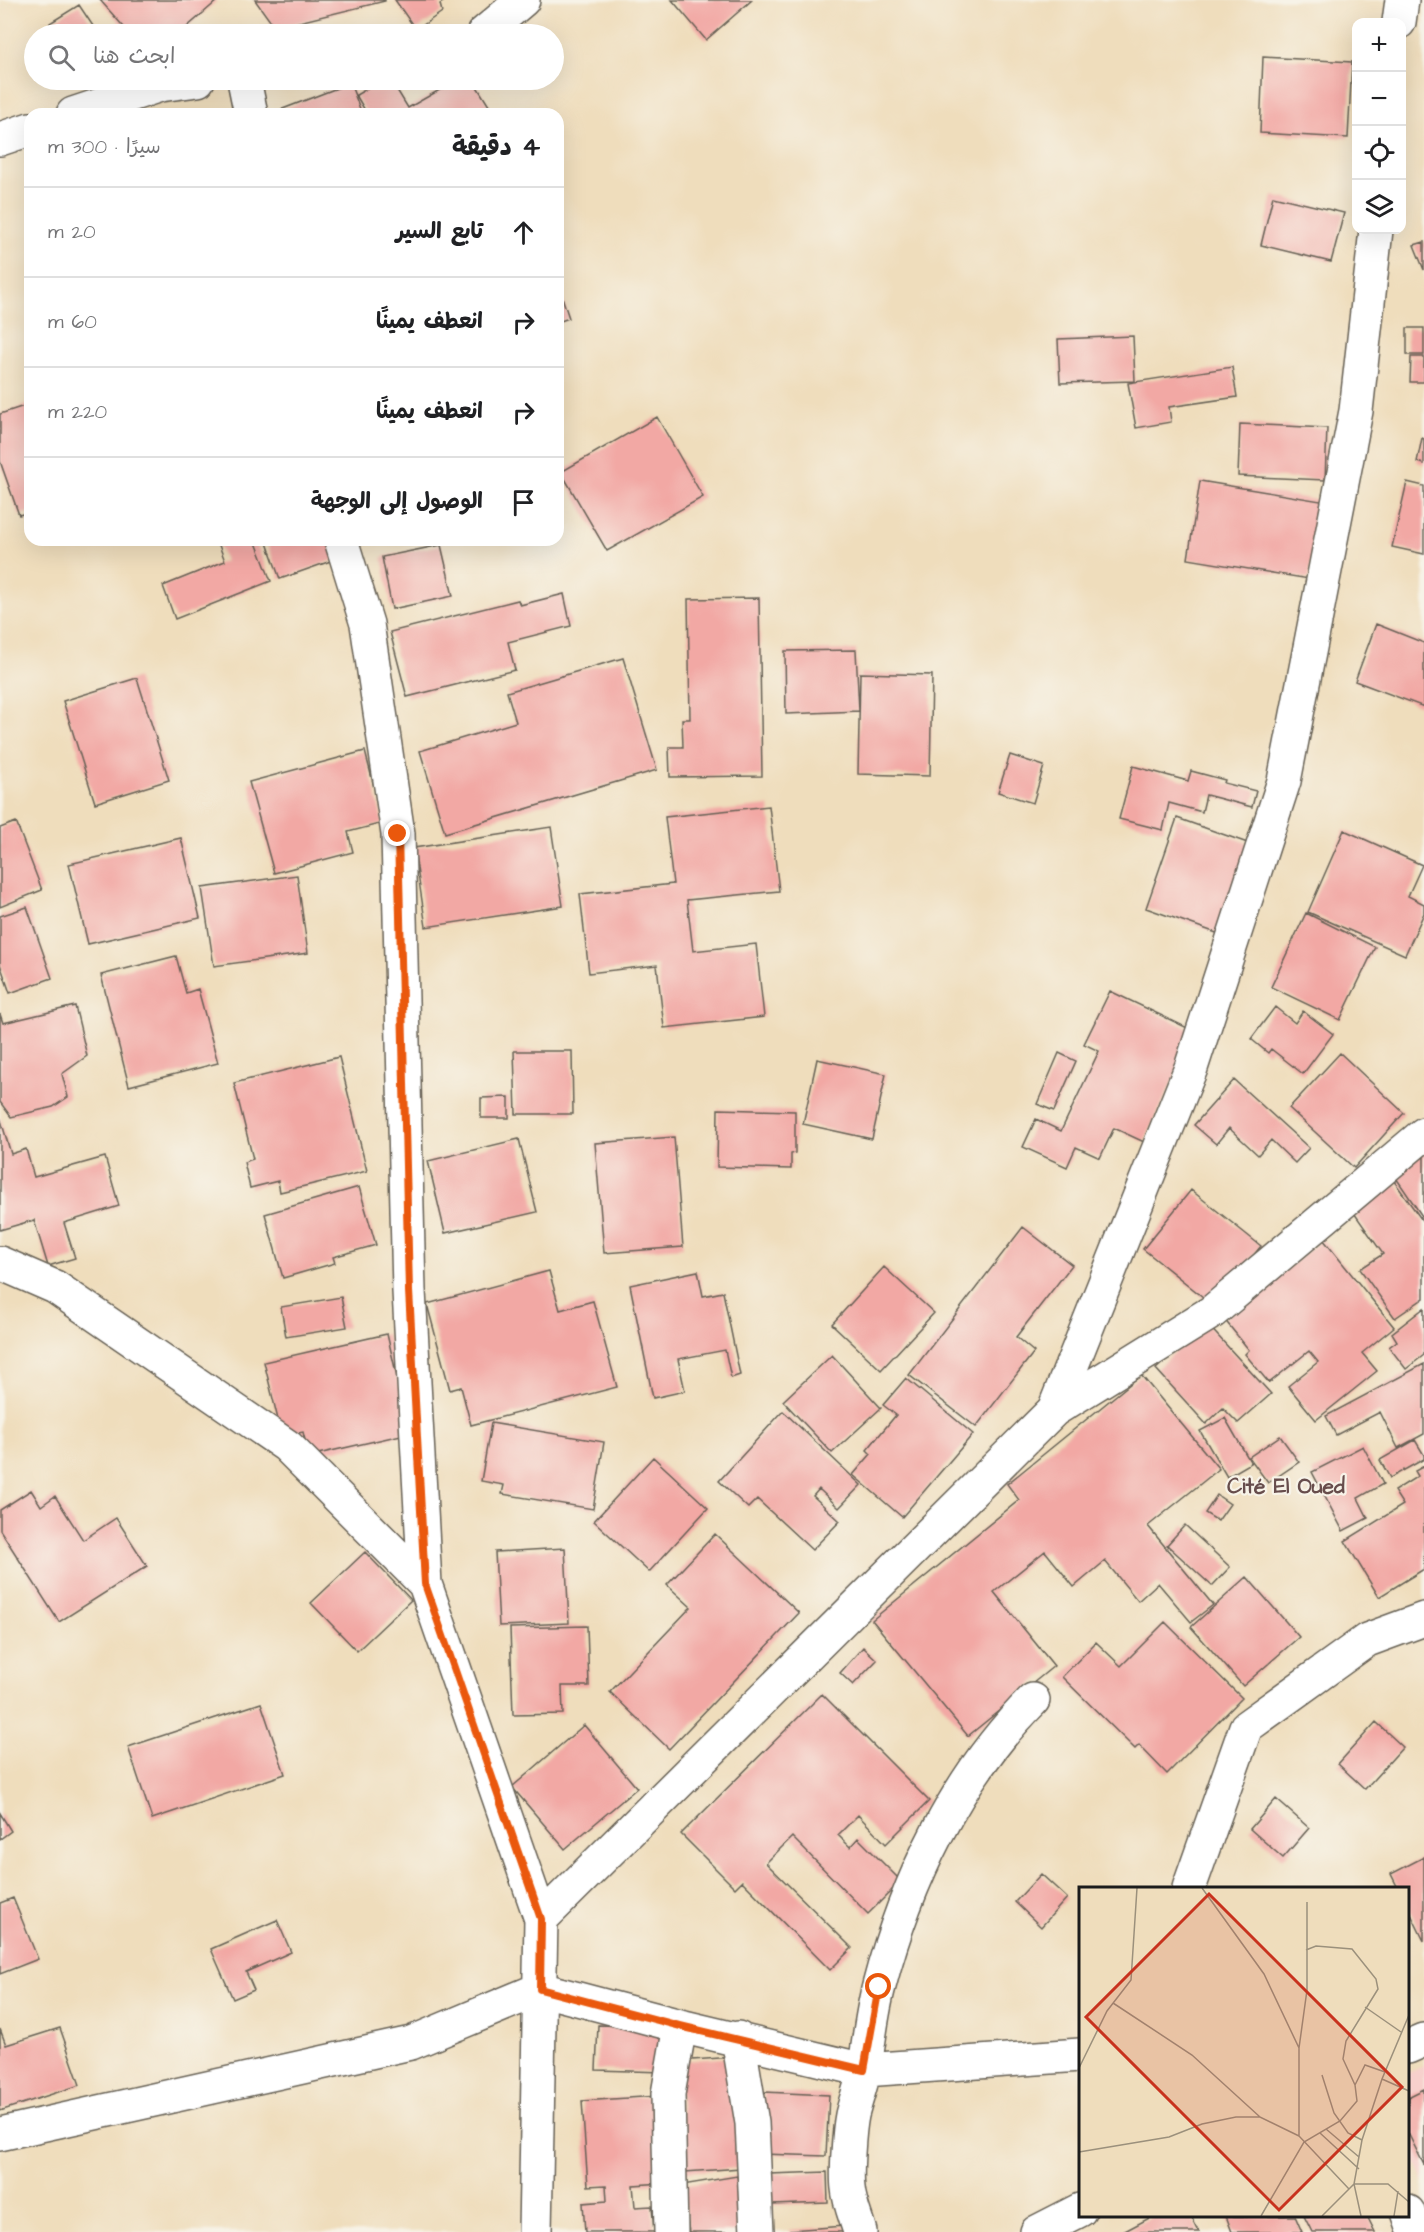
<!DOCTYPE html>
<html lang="ar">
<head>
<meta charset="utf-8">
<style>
  body { margin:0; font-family:"Architects Daughter","Playpen Sans Arabic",sans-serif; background:#f6f6f6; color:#202124; direction:rtl }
  .controls { position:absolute; right:18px; top:18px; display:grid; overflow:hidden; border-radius:12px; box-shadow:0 6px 24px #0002 }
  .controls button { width:54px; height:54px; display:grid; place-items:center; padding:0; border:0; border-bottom:2px solid #e0e0e0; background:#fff; color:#202124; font:30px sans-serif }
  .stop { position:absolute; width:18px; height:18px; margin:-14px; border:4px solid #ea580c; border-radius:50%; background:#fff }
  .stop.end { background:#ea580c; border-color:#fff; box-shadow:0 2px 6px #0008 }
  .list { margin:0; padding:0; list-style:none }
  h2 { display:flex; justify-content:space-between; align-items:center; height:78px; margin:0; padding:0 24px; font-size:26px }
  h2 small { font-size:20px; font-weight:400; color:#757577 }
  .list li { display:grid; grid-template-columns:39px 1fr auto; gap:18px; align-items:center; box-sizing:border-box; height:90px; padding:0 24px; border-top:2px solid #e0e0e0 }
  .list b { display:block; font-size:22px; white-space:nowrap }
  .list em { font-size:20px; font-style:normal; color:#757577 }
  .icon { flex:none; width:33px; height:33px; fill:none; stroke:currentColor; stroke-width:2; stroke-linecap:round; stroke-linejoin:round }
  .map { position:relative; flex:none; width:1424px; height:2232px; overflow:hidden; direction:ltr }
  .search { position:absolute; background:#fff; box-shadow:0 6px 24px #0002; left:24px; top:24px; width:540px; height:66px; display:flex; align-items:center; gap:15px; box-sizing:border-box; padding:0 21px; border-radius:33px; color:#757577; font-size:22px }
  .panel { position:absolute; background:#fff; box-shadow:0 6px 24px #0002; left:24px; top:108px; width:540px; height:438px; border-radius:18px; direction:rtl }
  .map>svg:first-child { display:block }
  .built { fill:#f7d0cc }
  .building { fill:#f2a8a4 }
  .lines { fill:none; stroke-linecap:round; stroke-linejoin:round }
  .minor-casing { stroke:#666054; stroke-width:36 }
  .minor { stroke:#fff; stroke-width:33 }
  .route { stroke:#ea580c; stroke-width:8 }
  .labels { text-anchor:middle; stroke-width:4.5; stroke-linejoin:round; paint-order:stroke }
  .neighbourhood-label { font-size:21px; font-weight:bold; fill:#674d4c; stroke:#f7f3e8 }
  .inset-road { fill:none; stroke:#9b907c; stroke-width:1.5 }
  .view { fill:#c8321e; fill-opacity:0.15; stroke:#c8321e; stroke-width:3 }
  .inset-edge { fill:none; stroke:#1c1c1c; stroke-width:3 }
</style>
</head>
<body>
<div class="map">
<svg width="1424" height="2232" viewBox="0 0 1424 2232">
  <rect width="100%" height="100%" fill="#f7f3e8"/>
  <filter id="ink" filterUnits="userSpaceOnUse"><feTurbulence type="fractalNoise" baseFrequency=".0167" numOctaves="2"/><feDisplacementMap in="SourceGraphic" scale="12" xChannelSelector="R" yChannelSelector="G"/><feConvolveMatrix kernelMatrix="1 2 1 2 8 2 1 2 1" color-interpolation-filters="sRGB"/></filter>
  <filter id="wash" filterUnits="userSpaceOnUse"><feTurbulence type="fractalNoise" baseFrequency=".008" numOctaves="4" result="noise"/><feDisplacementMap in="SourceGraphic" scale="24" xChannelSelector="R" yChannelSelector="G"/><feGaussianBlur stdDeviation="1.35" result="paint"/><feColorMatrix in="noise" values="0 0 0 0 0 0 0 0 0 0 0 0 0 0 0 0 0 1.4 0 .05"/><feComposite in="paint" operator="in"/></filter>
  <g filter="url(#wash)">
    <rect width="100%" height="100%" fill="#efddbc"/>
    <path class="built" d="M1424,2066V2182L1408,2143V2073Z"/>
    <g id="blocks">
      <path class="building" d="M100,0H218L179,34H130Z
        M255,0H385V1L275,28Z
        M395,0H446L440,4L442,12L416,30Z
        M672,0H752L706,40Z
        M79,5L95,29L88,34H58L50,23Z
        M1263,57L1352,62L1348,138L1260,133Z
        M382,80H391L408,108L457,80H473L494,114H367L356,95Z
        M350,83L362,114H276L275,112Z
        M1273,196L1344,213L1331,262L1261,245Z
        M1424,242V270L1414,245Z
        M558,285L569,318L558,322Z
        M1407,328H1424V355H1407Z
        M1133,336L1135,381L1060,383L1058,339Z
        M1411,357H1424V382H1410Z
        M1232,367L1237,397L1169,407L1171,422L1136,428L1128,383Z
        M30,404V512L19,515L0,461V414Z
        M657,417L703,497L607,551L561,472Z
        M1240,424L1327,428L1325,480L1238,476Z
        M1422,438L1424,439V464L1417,462Z
        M1200,481L1321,501L1309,579L1188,559Z
        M1407,482L1424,486V554L1392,547Z
        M217,540H255L271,581L175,619L163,586L225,561Z
        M266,540H336L342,557L280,579Z
        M441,545L453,596L392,609L382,557Z
        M564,594L571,626L508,642L515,670L407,697L390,632L518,600L520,605Z
        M759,598L762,776L670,777L669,747H683L682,719H690L688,599Z
        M1376,624L1424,643V707L1355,681Z
        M856,650L859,711L786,714L785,651Z
        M623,658L657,770L445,833L420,751L516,722L507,692Z
        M860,673L932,675L930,776L858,774Z
        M137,678L169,780L95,803L63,701Z
        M365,751L383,823L348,832L353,852L274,873L249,782Z
        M1010,755L1044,766L1033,803L998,792Z
        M1133,766L1188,781L1191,771L1225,780L1224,783L1256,791L1252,807L1206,795L1202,812L1169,803L1163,830L1119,819Z
        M769,806L779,891L687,900L693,951L756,944L764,1017L664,1028L657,965L589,973L580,894L673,884L665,817Z
        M1177,818L1256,846L1225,936L1146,908Z
        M16,822L42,890L0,907V828Z
        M551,827L563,906L426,927L414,848Z
        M1344,830L1422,865L1408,896L1424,904V913L1405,955L1308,912Z
        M181,838L200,918L88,944L69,864Z
        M297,875L308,953L214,966L202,888Z
        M27,907L52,978L10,993L0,964V916Z
        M1306,913L1375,947L1340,1020L1271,987Z
        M176,956L186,993L198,989L218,1063L129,1086L101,975Z
        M1110,991L1196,1032L1144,1142L1114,1128L1100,1158L1076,1147L1067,1167L1023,1147L1036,1119L1061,1131L1099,1051L1084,1044Z
        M75,1006L87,1056L62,1074L68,1097L53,1107L11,1117L0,1102V1014L3,1023Z
        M1275,1007L1295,1023L1303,1011L1333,1034L1303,1074L1271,1049L1268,1053L1251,1039Z
        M514,1051H572L573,1114H516Z
        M1059,1053L1076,1061L1054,1111L1037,1104Z
        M1340,1053L1404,1113L1354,1168L1289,1108Z
        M339,1057L367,1171L280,1192L278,1181L250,1188L244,1162L253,1159L234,1083Z
        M817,1059L886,1074L872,1139L803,1124Z
        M1234,1080L1309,1148L1295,1163L1271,1140L1258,1155L1229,1128L1216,1144L1194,1125Z
        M509,1097V1118H481V1098Z
        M718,1109L795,1111V1153L791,1154V1169L717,1167Z
        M0,1117L11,1154L26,1149L34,1177L105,1157L119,1206L64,1223L75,1258L48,1266L34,1220L0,1230Z
        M674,1137L683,1247L604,1253L595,1143Z
        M519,1139L537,1212L445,1233L428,1161Z
        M1424,1151V1219L1392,1172Z
        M1394,1181L1424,1223V1298L1395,1318L1360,1269L1383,1254L1352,1210Z
        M359,1187L376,1245L333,1257L335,1263L283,1278L265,1214Z
        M1191,1190L1261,1246L1213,1305L1143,1249Z
        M1023,1227L1072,1265L1016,1337L1034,1352L976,1427L909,1375Z
        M1323,1239L1394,1327L1362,1353L1377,1371L1316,1420L1288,1386L1318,1362L1309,1351L1269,1383L1245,1354L1249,1350L1224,1319Z
        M884,1267L934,1313L881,1370L832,1324Z
        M549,1271L560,1310L593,1301L617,1387L471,1425L461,1387L450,1390L427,1304Z
        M698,1271L703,1296L723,1292L740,1375L731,1378L725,1350L678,1359L685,1391L653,1398L630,1285Z
        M341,1297L347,1327L286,1337L281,1307Z
        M1424,1308V1355L1406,1369L1389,1347L1397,1341L1392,1333Z
        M1207,1324L1271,1394L1238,1423L1223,1408L1206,1424L1156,1369Z
        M387,1334L410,1433L309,1456L303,1432L282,1436L264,1362Z
        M832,1355L881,1408L832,1453L783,1401Z
        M1424,1364V1434L1398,1448L1380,1412L1336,1435L1326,1416Z
        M1141,1375L1219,1469L1148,1526L1213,1605L1191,1622L1158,1583L1138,1601L1105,1561L1074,1587L1045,1551L994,1592L1054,1666L968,1736L872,1620L1019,1500L1007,1484Z
        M906,1378L973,1434L902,1517L853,1475L871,1454L867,1450L896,1415L883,1405Z
        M783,1411L861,1485L839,1508L819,1489L813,1496L840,1521L812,1550L757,1499L748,1508L719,1481Z
        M1225,1418L1251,1463L1227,1477L1200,1431Z
        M491,1423L604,1442L593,1509L502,1494L504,1485L481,1481Z
        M1280,1436L1299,1462L1268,1483L1249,1457Z
        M1415,1440L1424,1455V1459L1390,1478L1380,1460Z
        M1363,1446L1383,1484L1358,1498L1368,1518L1343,1531L1312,1472Z
        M653,1457L708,1508L649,1572L594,1521Z
        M1424,1466V1569L1379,1597L1345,1541L1403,1505L1394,1491L1418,1476L1415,1471Z
        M31,1490L41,1506L55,1496L83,1540L116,1518L147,1566L59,1622L0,1530V1510Z
        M1217,1495L1230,1504L1218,1521L1205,1513Z
        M1185,1525L1230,1567L1212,1586L1167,1545Z
        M715,1534L799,1613L669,1749L610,1692L691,1607L667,1585Z
        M565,1548L569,1623L499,1626L495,1552Z
        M365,1552L411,1600L357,1651L311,1603Z
        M1247,1577L1299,1637L1243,1686L1191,1627Z
        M1165,1622L1242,1698L1167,1774L1139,1745L1135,1749L1062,1677L1096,1642L1121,1666Z
        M587,1626L589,1686H562L563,1714L513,1715L510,1628Z
        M863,1647L877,1660L853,1685L840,1673Z
        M822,1694L929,1801L886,1844L858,1815L838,1835L850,1847L858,1838L901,1881L868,1914L792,1837L766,1863L852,1948L830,1970L742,1881L735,1888L681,1834Z
        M261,1703L285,1774L152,1819L128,1747Z
        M1376,1722L1403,1747L1365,1789L1338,1764Z
        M584,1725L637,1788L565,1849L512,1787Z
        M1276,1799L1309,1828L1283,1858L1250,1829Z
        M0,1813L11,1831L0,1839Z
        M1424,1857V1941L1408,1908V1888H1398L1391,1874Z
        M1041,1874L1067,1898L1041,1927L1015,1902Z
        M13,1898L38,1959L0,1974V1903Z
        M277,1920L291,1952L246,1972L254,1990L233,1999L211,1949Z
        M598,2025L665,2027L664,2072L596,2070Z
        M60,2028L80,2085L0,2111V2029L6,2045Z
        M734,2057L741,2168L685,2172L678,2061Z
        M1424,2089V2165L1408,2133V2097Z
        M764,2092L829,2095L826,2156L761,2154Z
        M658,2096L664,2183L633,2185L635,2207L652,2206L654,2232H585L583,2203L607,2201L606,2185L588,2186L582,2101Z
        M827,2172L828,2203L771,2205L769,2174Z
        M737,2176L746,2232H689L682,2185Z
        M1153,2216H1191L1199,2232H1123Z
        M1226,2216H1295L1302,2232H1232Z
        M1304,2216H1367L1375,2232H1312Z
        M845,2226V2232H790V2230Z"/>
    </g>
  </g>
  <g filter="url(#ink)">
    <use href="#blocks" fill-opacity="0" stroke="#666054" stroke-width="1.5"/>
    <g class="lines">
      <defs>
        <path id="minor" d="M1399,22L1402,0
          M483,34L523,0
          M244,80L251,114
          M73,114L160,85L198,80
          M0,139L30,129
          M341,540L367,624L398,834L409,1291L425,1584
          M0,1263L55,1287L287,1446L425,1584L541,1919
          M1054,1410L1212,1312L1424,1134
          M1189,1888L1246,1727L1367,1640L1424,1619
          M738,2038L752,2123L757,2232
          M1408,2047L1424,2040
          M0,2134L411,2043L540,1989L680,2026L864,2070L1080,2055
          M1408,2212L1415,2232
          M535,2232L541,1919L1054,1410L1191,1068L1284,781L1356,411L1376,230
          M671,2232L668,2094L680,2026
          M860,2232C856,2218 849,2202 848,2188C846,2173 849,2130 852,2115C856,2099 862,2083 865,2067C869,2040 872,2012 879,1986C906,1882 956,1777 1033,1700
          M1037,2232L1080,2210"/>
      </defs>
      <use href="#minor" class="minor-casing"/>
      <use href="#minor" class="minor"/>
    </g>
  </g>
  <g class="lines" filter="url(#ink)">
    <path class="route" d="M398,834L409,1291L425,1584L541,1919L540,1989L680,2026L864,2070L879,1987"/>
  </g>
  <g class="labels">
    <g class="neighbourhood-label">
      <text x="1286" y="1493">Cité El Oued</text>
    </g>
  </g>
  <g transform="translate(1079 1887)">
    <rect width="330" height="330" fill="#efddbc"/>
    <path class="inset-road" d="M123,1L185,87L220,161V249L270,302M34,116L113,168L181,230M286,120L322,145M220,161L228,103V15M0,181L28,124L52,93L58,1M243,188L255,226L269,246L283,253M303,192L330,204M276,198L286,178L306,185M247,242L280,270M241,246L280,282M0,265L90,250L123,237L157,230H181L220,249M182,329L225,255L261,234L278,214L276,198L264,172L267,154L299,102L297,92L273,62L237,59L227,63M243,329L275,297H309L330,315M282,329L275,297L283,253L303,192L330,128M315,329L319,304"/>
    <path class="view" d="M130,7L323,200L200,323L7,130Z"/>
    <rect width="330" height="330" class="inset-edge"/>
  </g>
</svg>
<div class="controls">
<button>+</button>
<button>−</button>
<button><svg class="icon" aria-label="locate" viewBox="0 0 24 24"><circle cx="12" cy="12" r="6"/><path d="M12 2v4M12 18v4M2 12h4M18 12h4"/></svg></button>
<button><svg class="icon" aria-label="layers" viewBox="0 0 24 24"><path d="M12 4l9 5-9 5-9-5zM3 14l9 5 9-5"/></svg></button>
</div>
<div class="stop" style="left:879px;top:1987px"></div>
<div class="stop end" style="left:398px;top:834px"></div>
<div class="search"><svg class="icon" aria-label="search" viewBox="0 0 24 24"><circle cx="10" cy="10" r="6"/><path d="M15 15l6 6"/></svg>ابحث هنا</div>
<section class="panel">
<h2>4 دقيقة<small>سيرًا · 300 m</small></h2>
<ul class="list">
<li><svg class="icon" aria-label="ahead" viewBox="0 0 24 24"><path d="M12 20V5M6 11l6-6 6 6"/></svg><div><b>تابع السير</b></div><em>20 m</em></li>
<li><svg class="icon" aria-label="right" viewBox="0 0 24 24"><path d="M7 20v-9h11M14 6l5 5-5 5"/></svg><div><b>انعطف يمينًا</b></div><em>60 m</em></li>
<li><svg class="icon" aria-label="right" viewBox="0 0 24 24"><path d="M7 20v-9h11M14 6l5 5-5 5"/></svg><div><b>انعطف يمينًا</b></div><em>220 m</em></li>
<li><svg class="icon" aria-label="arrive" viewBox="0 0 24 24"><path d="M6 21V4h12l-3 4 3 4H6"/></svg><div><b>الوصول إلى الوجهة</b></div></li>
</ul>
</section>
</div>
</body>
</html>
